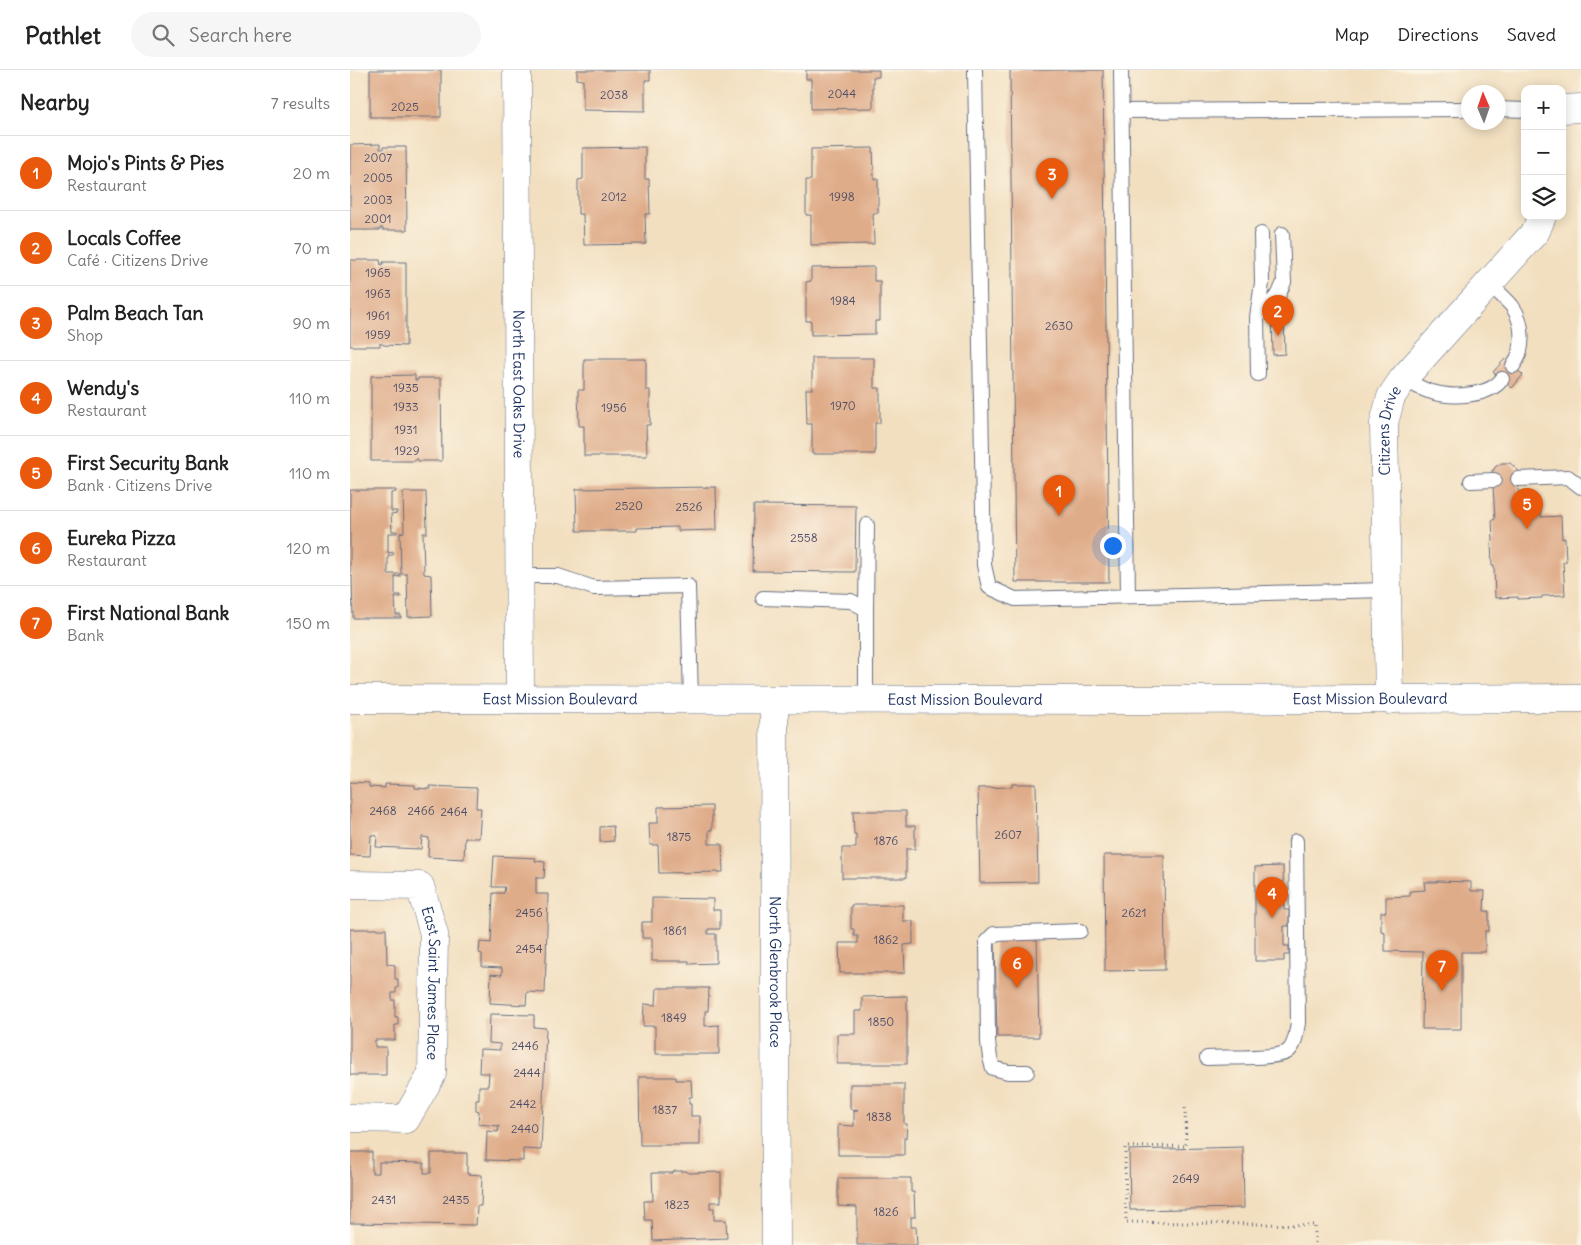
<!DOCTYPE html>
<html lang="en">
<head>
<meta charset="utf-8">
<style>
  body { margin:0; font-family:Delius,sans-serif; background:#f6f6f6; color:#222 }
  .controls { position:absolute; right:15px; top:15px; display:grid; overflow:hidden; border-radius:10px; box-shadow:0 2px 12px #0003 }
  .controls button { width:45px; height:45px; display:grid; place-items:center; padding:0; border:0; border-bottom:1px solid #e0e0e0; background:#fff; color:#222; font:25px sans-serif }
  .compass { position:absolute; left:1111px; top:15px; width:45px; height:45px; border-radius:50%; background:#fff; box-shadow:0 2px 12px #0003; rotate:358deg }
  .you { position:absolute; left:762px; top:475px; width:18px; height:18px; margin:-12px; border:4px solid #fff; border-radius:50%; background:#1a73e8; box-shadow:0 0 0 8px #1a73e833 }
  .badge { display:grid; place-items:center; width:32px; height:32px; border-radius:50%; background:#ea580c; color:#fff; font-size:16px; font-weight:700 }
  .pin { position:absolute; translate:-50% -41px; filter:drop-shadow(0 1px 2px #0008) }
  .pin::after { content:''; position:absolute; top:26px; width:18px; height:15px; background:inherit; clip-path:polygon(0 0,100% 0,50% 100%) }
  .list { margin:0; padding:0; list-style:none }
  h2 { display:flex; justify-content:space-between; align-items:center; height:65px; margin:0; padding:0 20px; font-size:21px }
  h2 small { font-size:16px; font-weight:400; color:#767676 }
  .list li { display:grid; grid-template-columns:32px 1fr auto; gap:15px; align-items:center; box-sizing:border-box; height:75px; padding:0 20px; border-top:1px solid #e0e0e0 }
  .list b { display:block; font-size:19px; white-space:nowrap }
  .list p { margin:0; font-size:16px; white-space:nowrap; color:#767676 }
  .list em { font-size:16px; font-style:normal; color:#767676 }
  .icon { flex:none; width:28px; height:28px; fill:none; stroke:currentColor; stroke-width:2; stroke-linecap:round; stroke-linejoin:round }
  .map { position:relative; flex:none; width:1231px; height:1175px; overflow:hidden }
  header { display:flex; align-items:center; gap:30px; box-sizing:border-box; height:70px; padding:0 25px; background:#fff; border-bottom:1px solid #e0e0e0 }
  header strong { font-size:24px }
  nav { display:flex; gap:28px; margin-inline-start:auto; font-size:18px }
  .search { width:350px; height:45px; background:#f6f6f6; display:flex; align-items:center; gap:12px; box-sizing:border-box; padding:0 18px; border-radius:28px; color:#767676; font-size:19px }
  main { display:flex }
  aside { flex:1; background:#fff }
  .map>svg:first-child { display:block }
  .building { fill:#dfac89 }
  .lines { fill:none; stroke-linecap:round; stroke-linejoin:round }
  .service-casing { stroke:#666d80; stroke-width:16 }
  .minor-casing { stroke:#666d80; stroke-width:29 }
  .secondary-casing { stroke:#666d80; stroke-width:29 }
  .path { stroke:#666d80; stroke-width:3; stroke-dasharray:1 4; stroke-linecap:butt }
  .service { stroke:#fff; stroke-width:14 }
  .minor { stroke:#fff; stroke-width:28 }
  .secondary { stroke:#fff; stroke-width:28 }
  .labels { text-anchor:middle; stroke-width:4.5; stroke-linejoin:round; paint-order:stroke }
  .number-label { font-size:12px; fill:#4c4e69 }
  .street-label { font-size:15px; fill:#1b2f5e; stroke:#fcf5e5 }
</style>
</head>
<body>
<header>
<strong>Pathlet</strong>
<div class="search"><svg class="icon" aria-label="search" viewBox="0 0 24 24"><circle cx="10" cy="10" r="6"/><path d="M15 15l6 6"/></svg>Search here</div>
<nav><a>Map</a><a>Directions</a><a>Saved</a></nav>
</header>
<main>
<aside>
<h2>Nearby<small>7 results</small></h2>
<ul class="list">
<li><span class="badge">1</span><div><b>Mojo's Pints &amp; Pies</b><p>Restaurant</p></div><em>20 m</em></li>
<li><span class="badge">2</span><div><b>Locals Coffee</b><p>Café · Citizens Drive</p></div><em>70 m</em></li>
<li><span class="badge">3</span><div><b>Palm Beach Tan</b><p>Shop</p></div><em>90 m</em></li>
<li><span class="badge">4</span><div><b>Wendy's</b><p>Restaurant</p></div><em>110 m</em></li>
<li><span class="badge">5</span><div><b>First Security Bank</b><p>Bank · Citizens Drive</p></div><em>110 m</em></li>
<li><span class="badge">6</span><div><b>Eureka Pizza</b><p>Restaurant</p></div><em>120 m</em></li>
<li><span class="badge">7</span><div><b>First National Bank</b><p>Bank</p></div><em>150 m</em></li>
</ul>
</aside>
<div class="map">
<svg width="1231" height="1175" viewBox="0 0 1231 1175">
  <rect width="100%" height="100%" fill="#fcf5e5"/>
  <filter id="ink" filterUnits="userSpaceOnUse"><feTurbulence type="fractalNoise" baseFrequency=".02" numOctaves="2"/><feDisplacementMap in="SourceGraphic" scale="10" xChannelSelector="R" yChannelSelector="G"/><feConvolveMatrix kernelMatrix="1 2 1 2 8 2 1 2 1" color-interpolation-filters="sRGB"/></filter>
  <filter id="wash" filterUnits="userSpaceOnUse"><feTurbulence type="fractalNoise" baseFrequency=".0096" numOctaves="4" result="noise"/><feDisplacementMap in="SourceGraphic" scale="20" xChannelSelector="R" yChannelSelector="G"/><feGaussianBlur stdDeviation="1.12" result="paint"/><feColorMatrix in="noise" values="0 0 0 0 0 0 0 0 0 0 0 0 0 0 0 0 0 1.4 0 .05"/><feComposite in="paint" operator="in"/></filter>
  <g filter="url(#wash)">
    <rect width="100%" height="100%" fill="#f2dfc0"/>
    <g id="blocks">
      <path class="building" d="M20,0H91V47H20Z
        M227,0H300V10H295V41L233,40V10L227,9Z
        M456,0H529V7H523V38L461,39V9H456Z
        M660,0H753L759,512H665Z
        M30,74V79H33V77H56L57,160H33V158H30V160H0V75Z
        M295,77V109H299L300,144H295L296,174L234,175L233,144H228V110L233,109V78Z
        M523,78L524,109H528V143H523L524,174L461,175V145H456V110H461V79Z
        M0,190H30L31,195L33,194V192H56V276L34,275L30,273V276H0Z
        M524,197V211H530V251H525V264L461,265V251H456V212L461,211V198Z
        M934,247L935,284L923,285L922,248Z
        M462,288H524V318H530V353H525V384H462V354H457L456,319H462Z
        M234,289H296V320H300V355H296L297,386H234V356H229L228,320H234Z
        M1155,289L1173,305L1162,318L1143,302Z
        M65,305V310H68V308H91L92,391H68V389H65V391H21V306Z
        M1152,393H1160L1168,400L1169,428H1186L1187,442L1191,441V447L1211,446L1212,469L1215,468L1216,492H1213L1215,525L1192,526V528L1168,529V527L1145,528L1144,496H1142L1141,472L1143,471L1142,450L1145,449L1142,400H1144L1145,397Z
        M366,417L367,460L328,461V457L287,458V461H227L226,419Z
        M0,420H46V422L41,423V441H47V443L41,444L42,461H47V463H38V483L44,482L43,485H38V504H50V507L45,506V525H51V527H45L46,545H51V548H3L2,505H0Z
        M53,422H76L77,463H73L74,504L81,505L82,546L58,547L57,504H51L50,463L54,462Z
        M404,435L506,436L505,502L403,501Z
        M0,712L19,713V717L35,718V714L65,715V718L80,719L79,716L127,718L126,738H131L129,768H115L114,789L78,787L79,768L72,767L71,779L26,777L27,766L21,765L20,786L0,785Z
        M662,714H686L688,812L630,813L628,718L662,717Z
        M362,736V760H359V774H372L373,802L309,803L308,775H300L299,753H308V737Z
        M503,741H556V756H565V779H556V808H492V778H506V764H504Z
        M263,756L264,771L250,772V757Z
        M754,785H814L815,900L755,901Z
        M144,786L186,788L185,791L195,792L194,808H186V824H198L195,923L177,922L176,935L140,933L141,904L152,905V898L132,897V884L129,883L130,872L141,873L143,823H154L155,817H142Z
        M933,796L934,840H939V856H934V876H939V885H934V891H905V797Z
        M1087,811L1121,812V821H1135L1134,841H1139V861H1135V882H1111V959H1072L1073,882L1035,881V862L1031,861V842H1036V827L1060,826V821L1075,820L1074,812H1087Z
        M302,828L363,829V840H370V859H358V864H366V893L339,894V891H302V868H292V852H302Z
        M501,835H553V851H563V874L554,875L555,903H490L489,873H508V866H504V859H501Z
        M0,859H36L37,894L45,895V909H48V918H46V923H42V930H45V947H48V955H45V970H25V977H36V1005H0Z
        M687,866L689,967H647L645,870Z
        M307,918H359L358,941H355V956L369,955V984H305V956H293L294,934L306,935Z
        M557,926V994H487V964H505V941H512V927Z
        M140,944L184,945V957L196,958L191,1080L173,1079V1091L136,1090L137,1061L148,1062L149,1056L128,1054L129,1041L126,1040V1030H129V1016H138L139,1003H129L130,979L150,980V974L139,973Z
        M289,1007H326V1010H341L342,1027H339V1034H341V1046H350V1075H290Z
        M500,1014H554V1054H557L556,1068L554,1067V1085H488V1055L504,1056V1040H508L500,1039Z
        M893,1077L894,1138L780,1140L779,1080Z
        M0,1082H22V1103H29V1092L74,1093V1103H81V1083H117V1104L132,1105L131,1136H127L126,1155L0,1153Z
        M325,1101H336L339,1103L371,1102V1132H360V1138H364V1150H376L377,1168L303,1171L302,1150H295L294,1131H303L302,1103H322Z
        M488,1108H561V1122H564L565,1147H561V1157H566L567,1175H507V1137L488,1136Z"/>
    </g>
  </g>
  <g filter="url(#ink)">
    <use href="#blocks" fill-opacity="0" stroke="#666d80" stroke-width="1"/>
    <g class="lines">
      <defs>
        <path id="service" d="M625,0L634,495L639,517L665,529L1037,520
          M771,0L778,526
          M1148,39L1175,40
          M771,41L1118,39
          M1139,213C1147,221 1155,228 1162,236C1174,252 1175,280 1163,296
          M907,247L929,224L934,212L932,164
          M908,304L907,247L912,213L911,164
          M1053,309C1062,313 1072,320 1082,322C1101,328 1139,327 1152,309
          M1168,409L1218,407L1231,417
          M1121,411L1144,410
          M170,506H208L244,518L338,516L341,630
          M413,528L501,531L516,539V630
          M516,539L517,455
          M857,988C873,987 925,989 937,982C946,976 946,962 948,953L946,771
          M677,1002H658L643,998L640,988L638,972L637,871L644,864L730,861"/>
        <g id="minor">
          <path id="s1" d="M167,0L170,629"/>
          <path d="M1212,39L1231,38"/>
          <path id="s2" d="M424,630L426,1175"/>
          <path id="s3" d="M1039,630L1034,353L1041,327L1053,309L1186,161L1192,146"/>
          <path id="s4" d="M0,815L70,816L84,864L82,1004L56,1049L0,1048"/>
        </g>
        <g id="secondary">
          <path id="s5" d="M0,629L792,630L1231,628"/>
        </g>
      </defs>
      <use href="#service" class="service-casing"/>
      <use href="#minor" class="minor-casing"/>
      <use href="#secondary" class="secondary-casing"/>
      <path class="path" d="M835,1038L836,1076L775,1077L776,1152L965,1155V1175"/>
      <use href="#service" class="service"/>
      <use href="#minor" class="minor"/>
      <use href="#secondary" class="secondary"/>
    </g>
  </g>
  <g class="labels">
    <g class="number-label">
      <text x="492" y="28">2044</text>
      <text x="264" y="29">2038</text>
      <text x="55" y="41">2025</text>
      <text x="28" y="92">2007</text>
      <text x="28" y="112">2005</text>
      <text x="264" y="131">2012</text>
      <text x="492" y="131">1998</text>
      <text x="28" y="134">2003</text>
      <text x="28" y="153">2001</text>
      <text x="28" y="207">1965</text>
      <text x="28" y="228">1963</text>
      <text x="493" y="235">1984</text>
      <text x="28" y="250">1961</text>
      <text x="709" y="260">2630</text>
      <text x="28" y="269">1959</text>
      <text x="56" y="322">1935</text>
      <text x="493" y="340">1970</text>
      <text x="56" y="341">1933</text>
      <text x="264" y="342">1956</text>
      <text x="56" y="364">1931</text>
      <text x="57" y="385">1929</text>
      <text x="279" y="440">2520</text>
      <text x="339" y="441">2526</text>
      <text x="454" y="472">2558</text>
      <text x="33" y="745">2468</text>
      <text x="71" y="745">2466</text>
      <text x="104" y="746">2464</text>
      <text x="658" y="769">2607</text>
      <text x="329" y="771">1875</text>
      <text x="536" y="775">1876</text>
      <text x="179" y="847">2456</text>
      <text x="784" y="847">2621</text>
      <text x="325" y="865">1861</text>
      <text x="536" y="874">1862</text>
      <text x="179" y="883">2454</text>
      <text x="324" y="952">1849</text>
      <text x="531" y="956">1850</text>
      <text x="175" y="980">2446</text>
      <text x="177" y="1007">2444</text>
      <text x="173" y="1038">2442</text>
      <text x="315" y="1044">1837</text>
      <text x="529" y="1051">1838</text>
      <text x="175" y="1063">2440</text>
      <text x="836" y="1113">2649</text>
      <text x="34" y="1134">2431</text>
      <text x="106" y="1134">2435</text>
      <text x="327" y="1139">1823</text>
      <text x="536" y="1146">1826</text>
    </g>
    <g class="street-label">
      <text dy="5" stroke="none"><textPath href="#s1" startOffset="314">North East Oaks Drive</textPath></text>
      <text dy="5" stroke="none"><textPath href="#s3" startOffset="270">Citizens Drive</textPath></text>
      <text dy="5" stroke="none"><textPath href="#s5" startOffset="210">East Mission Boulevard</textPath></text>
      <text dy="5" stroke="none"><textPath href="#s5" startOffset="615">East Mission Boulevard</textPath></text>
      <text dy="5" stroke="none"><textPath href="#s5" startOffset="1020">East Mission Boulevard</textPath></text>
      <text dy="5" stroke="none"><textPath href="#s2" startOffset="272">North Glenbrook Place</textPath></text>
      <text dy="5" stroke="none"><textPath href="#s4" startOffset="169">East Saint James Place</textPath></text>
    </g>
  </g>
</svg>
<div class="controls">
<button>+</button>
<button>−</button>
<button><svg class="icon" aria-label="layers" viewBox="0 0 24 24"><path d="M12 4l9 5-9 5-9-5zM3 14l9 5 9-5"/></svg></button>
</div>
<svg class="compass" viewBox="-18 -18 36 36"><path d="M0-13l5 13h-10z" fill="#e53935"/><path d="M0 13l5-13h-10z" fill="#767676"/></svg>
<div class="you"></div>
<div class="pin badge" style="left:709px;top:446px">1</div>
<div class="pin badge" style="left:928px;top:266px">2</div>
<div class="pin badge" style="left:702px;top:129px">3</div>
<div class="pin badge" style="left:922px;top:848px">4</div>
<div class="pin badge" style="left:1177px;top:459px">5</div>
<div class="pin badge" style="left:667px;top:918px">6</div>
<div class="pin badge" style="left:1092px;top:921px">7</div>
</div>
</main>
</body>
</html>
